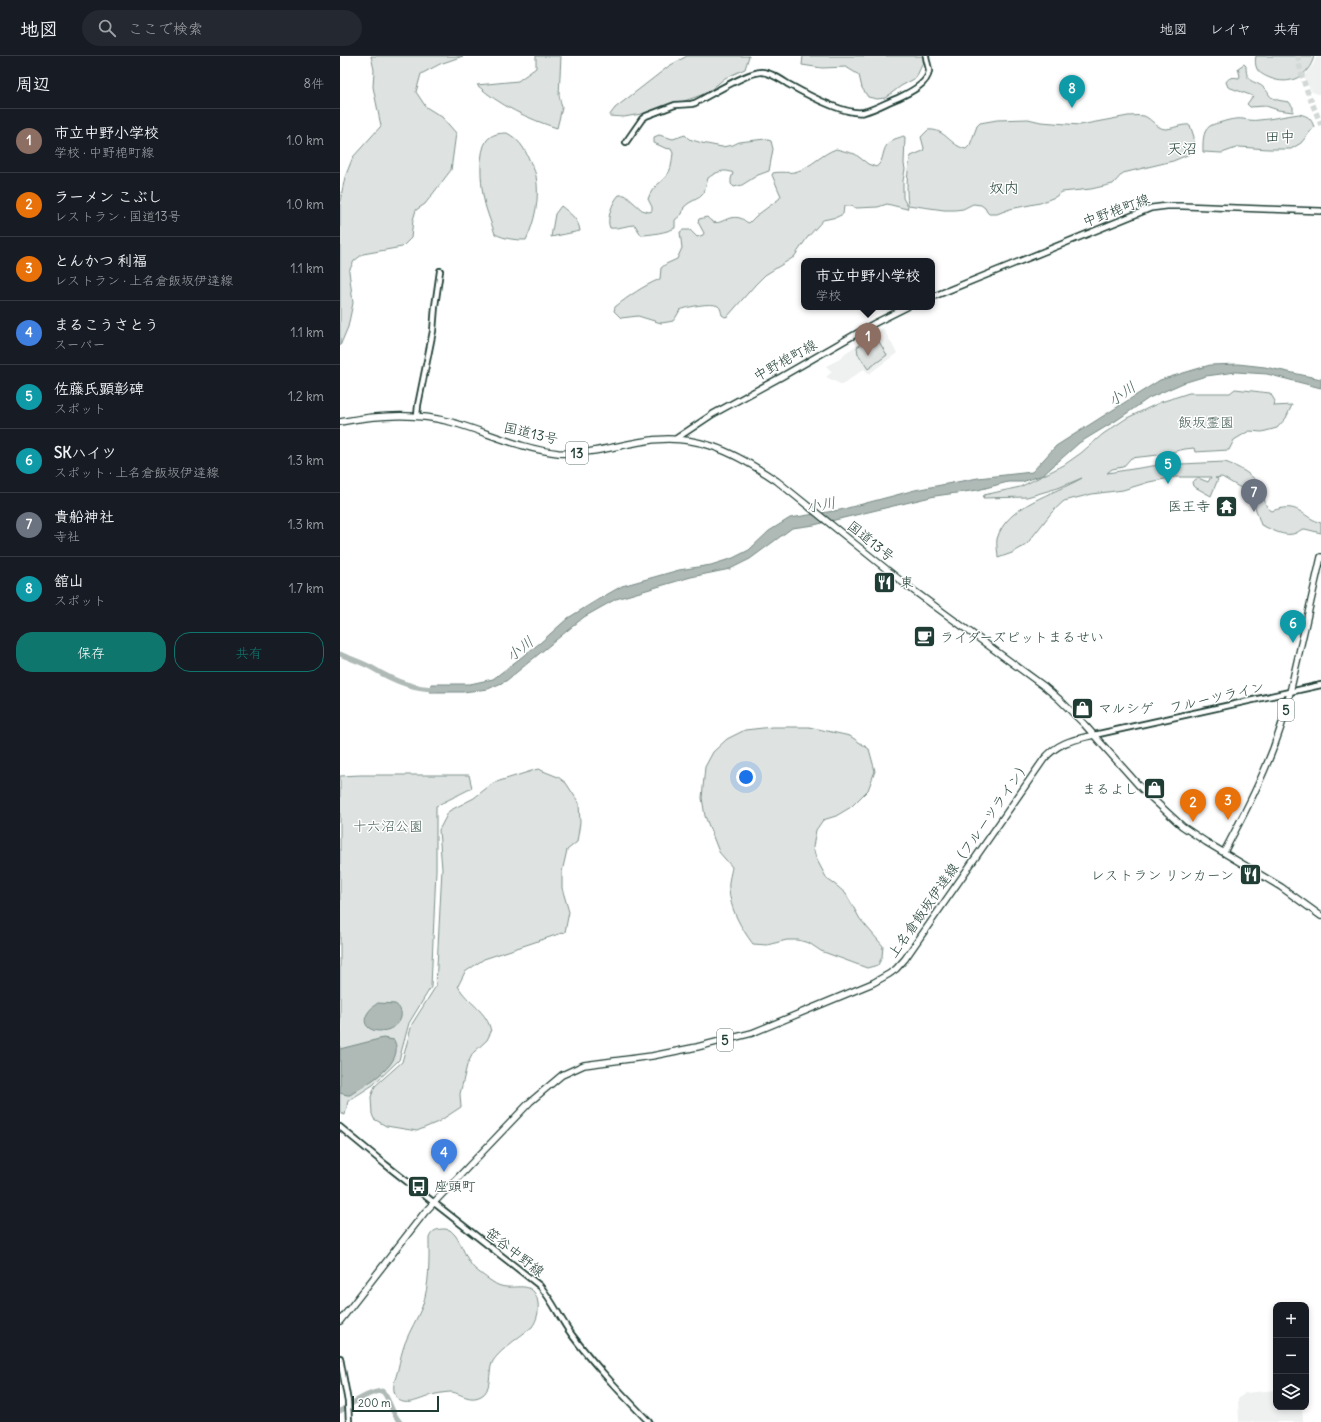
<!DOCTYPE html>
<html lang="ja">
<head>
<meta charset="utf-8">
<style>
  body { margin:0; font-family:Delius,"Klee One",sans-serif; background:#242831; color:#f1f3f6 }
  .controls { position:absolute; right:12px; bottom:12px; display:grid; overflow:hidden; border-radius:8px; box-shadow:0 2px 6px #0003 }
  .controls button { width:36px; height:36px; display:grid; place-items:center; padding:0; border:0; border-bottom:1px solid #363941; background:#171b24; color:#f1f3f6; font:20px sans-serif }
  .scale { position:absolute; left:12px; bottom:10px; width:87px; box-sizing:border-box; padding-left:4px; border:2px solid #1f3d34; border-top:0; font-size:11px; line-height:14px; white-space:nowrap; color:#1f3d34; -webkit-text-stroke:3px #fff; paint-order:stroke }
  .you { position:absolute; left:406px; top:721px; width:14px; height:14px; margin:-10px; border:3px solid #fff; border-radius:50%; background:#1a73e8; box-shadow:0 0 0 6px #1a73e833 }
  .badge { display:grid; place-items:center; width:26px; height:26px; border-radius:50%; background:#0f766e; color:#fff; font-size:13px; font-weight:700 }
  .pin { position:absolute; translate:-50% -33px; filter:drop-shadow(0 1px 2px #0008) }
  .pin::after { content:''; position:absolute; top:21px; width:14px; height:12px; background:inherit; clip-path:polygon(0 0,100% 0,50% 100%) }
  .popup { position:absolute; left:461px; top:202px; width:134px; height:52px; box-sizing:border-box; display:grid; place-content:center; border-radius:8px; background:#171b24; filter:drop-shadow(0 1px 3px #0005); font-size:13px; white-space:nowrap; color:#9ea1a6 }
  .popup b { font-size:15px; color:#f1f3f6 }
  .popup::after { content:''; position:absolute; left:50%; top:100%; margin-left:-8px; border:8px solid transparent; border-top-color:#171b24 }
  .list { margin:0; padding:0; list-style:none }
  h2 { display:flex; justify-content:space-between; align-items:center; height:52px; margin:0; padding:0 16px; font-size:17px }
  h2 small { font-size:13px; font-weight:400; color:#9ea1a6 }
  .list li { display:grid; grid-template-columns:26px 1fr auto; gap:12px; align-items:center; box-sizing:border-box; height:64px; padding:0 16px; border-top:1px solid #363941 }
  .list b { display:block; font-size:15px; white-space:nowrap }
  .list p { margin:0; font-size:13px; white-space:nowrap; color:#9ea1a6 }
  .list em { font-size:13px; font-style:normal; color:#9ea1a6 }
  .actions { display:flex; gap:8px; padding:12px 16px }
  .actions a { flex:1; padding:9px 0; border:1px solid #0f766e; border-radius:16px; text-align:center; font-size:14px; color:#0f766e }
  .actions .main { background:#0f766e; color:#fff }
  .icon { flex:none; width:22px; height:22px; fill:none; stroke:currentColor; stroke-width:2; stroke-linecap:round; stroke-linejoin:round }
  .map { position:relative; flex:none; width:981px; height:1366px; overflow:hidden }
  header { display:flex; align-items:center; gap:24px; box-sizing:border-box; height:56px; padding:0 20px; background:#171b24; border-bottom:1px solid #363941 }
  header strong { font-size:19px }
  nav { display:flex; gap:22px; margin-inline-start:auto; font-size:14px }
  .search { width:280px; height:36px; background:#242831; display:flex; align-items:center; gap:10px; box-sizing:border-box; padding:0 14px; border-radius:22px; color:#9ea1a6; font-size:15px }
  main { display:flex }
  aside { flex:1; background:#171b24 }
  .map>svg:first-child { display:block }
  .built { fill:#eef1f0 }
  .green { fill:#dee3e2; stroke:#7e908b }
  .water { fill:#afbab7; stroke:#758883 }
  .lines { fill:none; stroke-linecap:round; stroke-linejoin:round }
  .stream { stroke:#758883; stroke-width:1 }
  .river { stroke:#afbab7; stroke-width:5 }
  .trunk-tunnel { stroke:#d2d8d6; stroke-width:5.5; stroke-dasharray:5.5 3; stroke-linecap:butt }
  .tertiary-casing { stroke:#1f3d34; stroke-width:8 }
  .secondary-casing { stroke:#1f3d34; stroke-width:8 }
  .primary-casing { stroke:#1f3d34; stroke-width:8 }
  .trunk-casing { stroke:#1f3d34; stroke-width:8 }
  .tertiary { stroke:#fff; stroke-width:4.5 }
  .secondary { stroke:#fff; stroke-width:5 }
  .primary { stroke:#fff; stroke-width:5.5 }
  .trunk { stroke:#fff; stroke-width:5.5 }
  .labels { text-anchor:middle; stroke-width:3; stroke-linejoin:round; paint-order:stroke }
  .shield { fill:#fff; stroke:#627771; stroke-width:1 }
  .shield-label { font-size:13px; font-weight:bold; fill:#1f3d34 }
  .street-label { font-size:14px; fill:#1f3d34; stroke:#fff }
  .park-label { font-size:14px; fill:#455e57; stroke:#fff }
  .poi-label { font-size:14px; fill:#1f3d34; stroke:#fff; text-anchor:start }
  .neighbourhood-label { font-size:15px; fill:#1f3d34; stroke:#fff }
  .water-label { font-size:15px; font-style:italic; fill:#4a625b; stroke:#fff }
</style>
</head>
<body>
<header>
<strong>地図</strong>
<div class="search"><svg class="icon" aria-label="search" viewBox="0 0 24 24"><circle cx="10" cy="10" r="6"/><path d="M15 15l6 6"/></svg>ここで検索</div>
<nav><a>地図</a><a>レイヤ</a><a>共有</a></nav>
</header>
<main>
<aside>
<h2>周辺<small>8件</small></h2>
<ul class="list">
<li><span class="badge" style="background:#8d6e63">1</span><div><b>市立中野小学校</b><p>学校 · 中野梍町線</p></div><em>1.0 km</em></li>
<li><span class="badge" style="background:#e8710a">2</span><div><b>ラーメン こぶし</b><p>レストラン · 国道13号</p></div><em>1.0 km</em></li>
<li><span class="badge" style="background:#e8710a">3</span><div><b>とんかつ 利福</b><p>レストラン · 上名倉飯坂伊達線</p></div><em>1.1 km</em></li>
<li><span class="badge" style="background:#3f7fe0">4</span><div><b>まるこうさとう</b><p>スーパー</p></div><em>1.1 km</em></li>
<li><span class="badge" style="background:#0f9aa8">5</span><div><b>佐藤氏顕彰碑</b><p>スポット</p></div><em>1.2 km</em></li>
<li><span class="badge" style="background:#0f9aa8">6</span><div><b>SKハイツ</b><p>スポット · 上名倉飯坂伊達線</p></div><em>1.3 km</em></li>
<li><span class="badge" style="background:#6b7280">7</span><div><b>貴船神社</b><p>寺社</p></div><em>1.3 km</em></li>
<li><span class="badge" style="background:#0f9aa8">8</span><div><b>舘山</b><p>スポット</p></div><em>1.7 km</em></li>
</ul>
<div class="actions"><a class="main">保存</a><a>共有</a></div>
</aside>
<div class="map">
<svg width="981" height="1366" viewBox="0 0 981 1366">
  <rect width="100%" height="100%" fill="#fff"/>
  <filter id="ink" filterUnits="userSpaceOnUse"><feTurbulence type="fractalNoise" baseFrequency=".025" numOctaves="2"/><feDisplacementMap in="SourceGraphic" scale="8" xChannelSelector="R" yChannelSelector="G"/><feConvolveMatrix kernelMatrix="1 2 1 2 8 2 1 2 1" color-interpolation-filters="sRGB"/></filter>
  <g filter="url(#ink)">
    <path class="built" d="M977,0H981V39L972,36L965,24V19L973,9Z
      M543,272L557,297L529,318L524,313L502,329L486,321L492,316L486,310L500,303L505,297Z
      M936,1334V1351H962L963,1366H899L898,1343L905,1337Z"/>
    <path class="green" d="M31,0H123L100,8L81,18L76,36L86,51L102,61L116,77L111,114L85,148L76,154L73,164L71,182L62,191L23,198L14,205L9,215L13,247L8,271L0,290V145L5,121L13,101L41,70L33,31L34,14Z
      M196,0H221L219,39L222,52L217,72C188,63 159,49 137,29L178,25L196,12Z
      M347,0H409L405,13L385,22L367,37L333,49L307,57L284,61L269,60L275,52L329,10Z
      M463,0H586L576,22L561,30L545,42L537,43L528,41L522,32L519,19L506,11L482,12L462,9Z
      M916,0H974C969,21 949,30 930,22C925,20 919,17 917,13C915,9 915,4 916,0Z
      M904,8L906,10C906,30 916,23 925,33C929,36 928,40 933,42C938,45 944,45 949,46L953,51V56L938,54L926,50L910,51L907,48L913,40L888,31L886,26C889,21 893,21 899,22L900,20L898,12Z
      M959,58C968,60 971,62 974,71L961,87L951,93H928L899,91L882,97L863,96C863,88 862,75 870,70C873,68 878,67 882,66C888,64 897,62 903,63C909,64 913,65 919,64C932,63 945,60 959,58Z
      M788,60C793,60 799,59 804,60C812,63 816,72 825,73C833,73 840,68 850,69L854,81L853,94L850,98L833,105L783,117L773,128L751,133L722,136L715,141L700,147L670,153L657,158H649L647,156L645,152L641,149L633,148L623,153L615,154H604L568,149C566,135 567,113 571,100L583,95L584,92L581,81L588,74C605,72 610,90 626,93L630,89L637,70L640,67L657,64L688,63L701,66L740,69Z
      M167,77C178,83 184,91 189,103C191,108 195,114 196,120C200,142 195,165 186,184C175,184 165,183 155,178C151,166 145,152 143,139C141,126 138,96 147,84C152,78 160,77 167,77Z
      M319,79L333,83L345,79L349,83L362,87L382,91L393,89L399,86L425,83L431,85L433,93L429,115L418,119L402,129L394,131L391,128V123L393,117L391,116C382,113 375,117 368,122L364,137L360,141L349,147L344,151L342,158L335,164V172C328,176 310,179 301,179L295,169C287,169 279,173 270,172C266,164 272,146 279,139H285L302,154L309,156L312,155V151L308,143C313,128 322,128 329,116C332,111 332,103 333,97L331,93L325,92L314,87V81Z
      M563,80L565,81L564,108L565,113L563,125V142L568,151L567,153L547,148L538,151L516,152L511,150H504L503,158L497,161L483,164L467,182L454,201L425,219L415,229L388,260L385,261L382,259C381,256 381,252 378,250C372,246 346,251 340,254L336,261L333,265L328,266L321,267L298,260L281,262L274,255L275,251C289,240 303,230 320,223L321,212L326,208L337,203L342,192L340,176L343,174H350L357,181L363,179L364,177L358,166L359,163L367,161C379,175 384,158 400,162C404,163 405,166 409,167L416,160L439,143L441,140L432,119L433,117C441,115 450,118 458,115C472,110 482,98 496,93L515,98L528,108L536,111C546,104 540,93 551,85C555,82 560,82 563,80Z
      M221,150C230,157 239,164 240,175L211,181L215,158Z
      M531,282L538,284L547,299L528,313L518,298L517,291Z
      M895,333L930,337L935,345L934,350L952,349L946,362L937,372L922,376L909,375L894,384L889,394L855,396L854,392L845,393L818,399L791,402L783,411L772,413L767,417L819,409L885,406C897,410 914,419 921,431C926,440 922,450 932,455C959,445 960,460 981,467V477L965,473C961,473 960,475 956,477C945,482 931,473 921,469L915,451L916,441L882,421L875,422L878,423L871,440L853,430L852,426L858,422L868,426L871,421H835L809,426L783,434L752,438L724,445L712,456L686,489L672,497L658,502C658,496 656,489 657,483C666,449 715,438 742,422L718,432L687,441L643,442L644,439L680,431L724,409L741,397L763,378L787,362L821,346L849,337H890Z
      M432,671H469L510,680L529,693L535,715L528,734L511,751L496,760L483,764L476,774L473,791L476,802L487,823L497,830L506,838L520,863L543,890L542,901L538,909L527,912L481,895L469,887L458,884H447L427,889L413,888C401,872 390,853 389,833C388,826 391,818 392,811L379,796L365,760L362,742L365,711L373,696L387,683L405,674Z
      M198,713L218,721L226,727L239,747L240,767L237,786L227,794L222,816V832L229,856L225,876L144,903L125,916L118,930C127,947 148,955 151,976L147,984L133,997L127,1009L120,1038L121,1051L98,1066L77,1075L46,1070L34,1063L32,1058L31,1041L35,1030L62,1006L72,968L96,930L102,813L99,774L109,755L134,742L153,727Z
      M21,719H129L132,732L96,750V814L91,931L69,967L59,1004L33,1029L8,1045L5,1059L0,1057V720Z
      M105,1173L110,1174L115,1179C122,1188 127,1206 135,1213C140,1217 153,1227 158,1229C174,1236 194,1221 198,1247C199,1256 197,1264 192,1271C182,1279 157,1296 152,1307C148,1317 152,1335 141,1340C130,1346 122,1338 112,1336C107,1336 101,1337 96,1338C86,1340 65,1353 57,1342C50,1332 56,1323 58,1313C60,1304 62,1295 65,1287C70,1274 77,1263 82,1251C90,1228 89,1205 89,1182C92,1174 97,1173 105,1173Z"/>
    <path class="water" d="M898,308L925,311L981,323V332L927,318L896,316L866,320L843,327L809,342L777,364L739,387L703,419L682,426H668L638,434L595,440L474,469L452,472L410,503L390,513L351,521L276,543L244,561L166,625L148,633L123,636H90L91,628H130L153,623L200,587L228,562L259,543L282,530L339,514L371,509L393,502L409,494L429,475L450,462L500,454L575,434L638,422L692,416L716,390L820,324L870,309Z
      M38,947L55,948C60,951 62,956 61,961C59,973 39,979 29,972C19,964 31,951 38,947Z
      M43,982L54,984C66,1008 26,1028 10,1039H7L0,1037V993Z"/>
    <g class="lines">
      <path class="stream" d="M6,1366V1353"/>
      <path class="river" d="M0,598C11,603 24,607 34,613C52,624 75,633 96,633
        M0,1355C11,1348 28,1336 42,1335C49,1340 51,1357 60,1366"/>
      <path class="trunk-tunnel" d="M958,0C961,26 972,45 981,69"/>
      <defs>
        <path id="tertiary" d="M286,86L302,63L306,60L335,49L351,48L355,47C368,40 408,16 421,16C430,16 440,23 448,28C464,37 506,60 524,56C536,53 547,46 558,42C569,37 588,28 589,15C589,10 586,5 586,0
          M77,360L78,349L93,275L95,250L100,215
          M754,679L981,629
          M0,1071L46,1109L200,1230C213,1245 220,1263 232,1279C255,1310 282,1338 309,1366
          M0,1302L8,1346L9,1366"/>
        <path id="secondary" d="M592,241L811,152L827,150H843L981,155
          M337,382L373,358L441,321L535,267L567,251"/>
        <path id="primary" d="M884,796C908,751 930,708 945,658L981,501
          M0,1265L85,1156L190,1046L222,1019L244,1009L312,1000L357,991L412,977L533,927L549,918L556,913L565,903L704,703C719,686 733,684 754,679"/>
        <path id="trunk" d="M0,366C36,359 75,356 111,366C147,376 181,393 218,397C245,399 272,391 299,386C353,375 393,395 437,425L566,529L705,631L719,643L744,668L802,733L842,770L866,786L941,831L981,860"/>
      </defs>
      <use href="#tertiary" class="tertiary-casing"/>
      <use href="#secondary" class="secondary-casing"/>
      <use href="#primary" class="primary-casing"/>
      <use href="#trunk" class="trunk-casing"/>
      <use href="#tertiary" class="tertiary"/>
      <use href="#secondary" class="secondary"/>
      <use href="#primary" class="primary"/>
      <use href="#trunk" class="trunk"/>
    </g>
  </g>
  <defs>
    <symbol id="temple-square" viewBox="-11 -11 22 22"><rect x="-9" y="-9" width="18" height="18" rx="4" fill="#1f3d34" stroke="#fff"/><path d="M0-6L5-2H3V0L6.5 2.5H4V6H1.5V3h-3V6H-4V2.5H-6.5L-3 0V-2H-5Z" fill="#fff"/></symbol>
    <symbol id="restaurant-square" viewBox="-11 -11 22 22"><rect x="-9" y="-9" width="18" height="18" rx="4" fill="#1f3d34" stroke="#fff"/><path d="M-5-6h1v4h1v-4h1v4h1v-4h1v5L-1.5 .5V6h-2V.5L-5-1ZM5-6V6H3V1.5H1.5Q1.5-4 5-6Z" fill="#fff"/></symbol>
    <symbol id="cafe-square" viewBox="-11 -11 22 22"><rect x="-9" y="-9" width="18" height="18" rx="4" fill="#1f3d34" stroke="#fff"/><path d="M-5.5-4.5H6V0H3Q3 3.5 0 3.5H-2.5Q-5.5 3.5-5.5 0ZM3-3.2v2h1.7v-2ZM-6 4.5H4V6H-6Z" fill="#fff"/></symbol>
    <symbol id="shop-square" viewBox="-11 -11 22 22"><rect x="-9" y="-9" width="18" height="18" rx="4" fill="#1f3d34" stroke="#fff"/><path d="M-5-2.5h2.3a2.7 3.5 0 0 1 5.4 0H5L5.5 6h-11ZM-1.5-2.5h3a1.5 2.3 0 0 0-3 0Z" fill="#fff"/></symbol>
    <symbol id="bus-square" viewBox="-11 -11 22 22"><rect x="-9" y="-9" width="18" height="18" rx="4" fill="#1f3d34" stroke="#fff"/><path d="M-5-6H5V4H4V6H2V4H-2V6H-4V4H-5ZM-3.5-4V0h7V-4ZM-3.5 1.2v1.5H-2V1.2ZM2 1.2v1.5H3.5V1.2Z" fill="#fff"/></symbol>
  </defs>
  <g fill-rule="evenodd">
    <use href="#temple-square" x="874" y="438" width="25" height="25"/>
    <use href="#restaurant-square" x="532" y="514" width="25" height="25"/>
    <use href="#cafe-square" x="572" y="568" width="25" height="25"/>
    <use href="#shop-square" x="730" y="640" width="25" height="25"/>
    <use href="#shop-square" x="802" y="720" width="25" height="25"/>
    <use href="#restaurant-square" x="898" y="806" width="25" height="25"/>
    <use href="#bus-square" x="66" y="1118" width="25" height="25"/>
  </g>
  <g class="labels">
    <g class="shield">
      <rect x="226" y="386" width="22" height="22" rx="3"/>
      <rect x="938" y="643" width="16" height="22" rx="3"/>
      <rect x="377" y="973" width="16" height="22" rx="3"/>
    </g>
    <g class="shield-label">
      <text x="237" y="402">13</text>
      <text x="946" y="659">5</text>
      <text x="385" y="989">5</text>
    </g>
    <g class="street-label">
      <text transform="translate(776 154) rotate(-20)" y="5">中野梍町線</text>
      <text transform="translate(445 304) rotate(-29)" y="5">中野梍町線</text>
      <text transform="translate(191 377) rotate(13)" y="5">国道13号</text>
      <text transform="translate(531 485) rotate(39)" y="5">国道13号</text>
      <text transform="translate(877 641) rotate(-13)" y="5">フルーツライン</text>
      <text transform="translate(619 803) rotate(-55)" y="5">上名倉飯坂伊達線（フルーツライン）</text>
      <text transform="translate(175 1196) rotate(38)" y="5">笹谷中野線</text>
    </g>
    <g class="park-label">
      <text x="866" y="371">飯坂霊園</text>
      <text x="48" y="775">十六沼公園</text>
    </g>
    <g class="poi-label">
      <text x="870" y="455" text-anchor="end">医王寺</text>
      <text x="560" y="531">東</text>
      <text x="600" y="586">ライダーズピットまるせい</text>
      <text x="758" y="657">マルシゲ</text>
      <text x="798" y="738" text-anchor="end">まるよし</text>
      <text x="894" y="824" text-anchor="end">レストラン リンカーン</text>
      <text x="94" y="1135">座頭町</text>
    </g>
    <g class="neighbourhood-label">
      <text x="940" y="86">田中</text>
      <text x="842" y="98">天沼</text>
      <text x="664" y="137">奴内</text>
    </g>
    <g class="water-label">
      <text transform="translate(782 338) rotate(-35)" y="5">小川</text>
      <text transform="translate(481 449) rotate(-10)" y="5">小川</text>
      <text transform="translate(180 593) rotate(-39)" y="5">小川</text>
    </g>
  </g>
</svg>
<div class="controls">
<button>+</button>
<button>−</button>
<button><svg class="icon" aria-label="layers" viewBox="0 0 24 24"><path d="M12 4l9 5-9 5-9-5zM3 14l9 5 9-5"/></svg></button>
</div>
<div class="scale">200 m</div>
<div class="you"></div>
<div class="pin badge" style="left:528px;top:300px;background:#8d6e63">1</div>
<div class="popup"><b>市立中野小学校</b>学校</div>
<div class="pin badge" style="left:853px;top:766px;background:#e8710a">2</div>
<div class="pin badge" style="left:888px;top:764px;background:#e8710a">3</div>
<div class="pin badge" style="left:104px;top:1116px;background:#3f7fe0">4</div>
<div class="pin badge" style="left:828px;top:428px;background:#0f9aa8">5</div>
<div class="pin badge" style="left:953px;top:587px;background:#0f9aa8">6</div>
<div class="pin badge" style="left:914px;top:456px;background:#6b7280">7</div>
<div class="pin badge" style="left:732px;top:52px;background:#0f9aa8">8</div>
</div>
</main>
</body>
</html>
